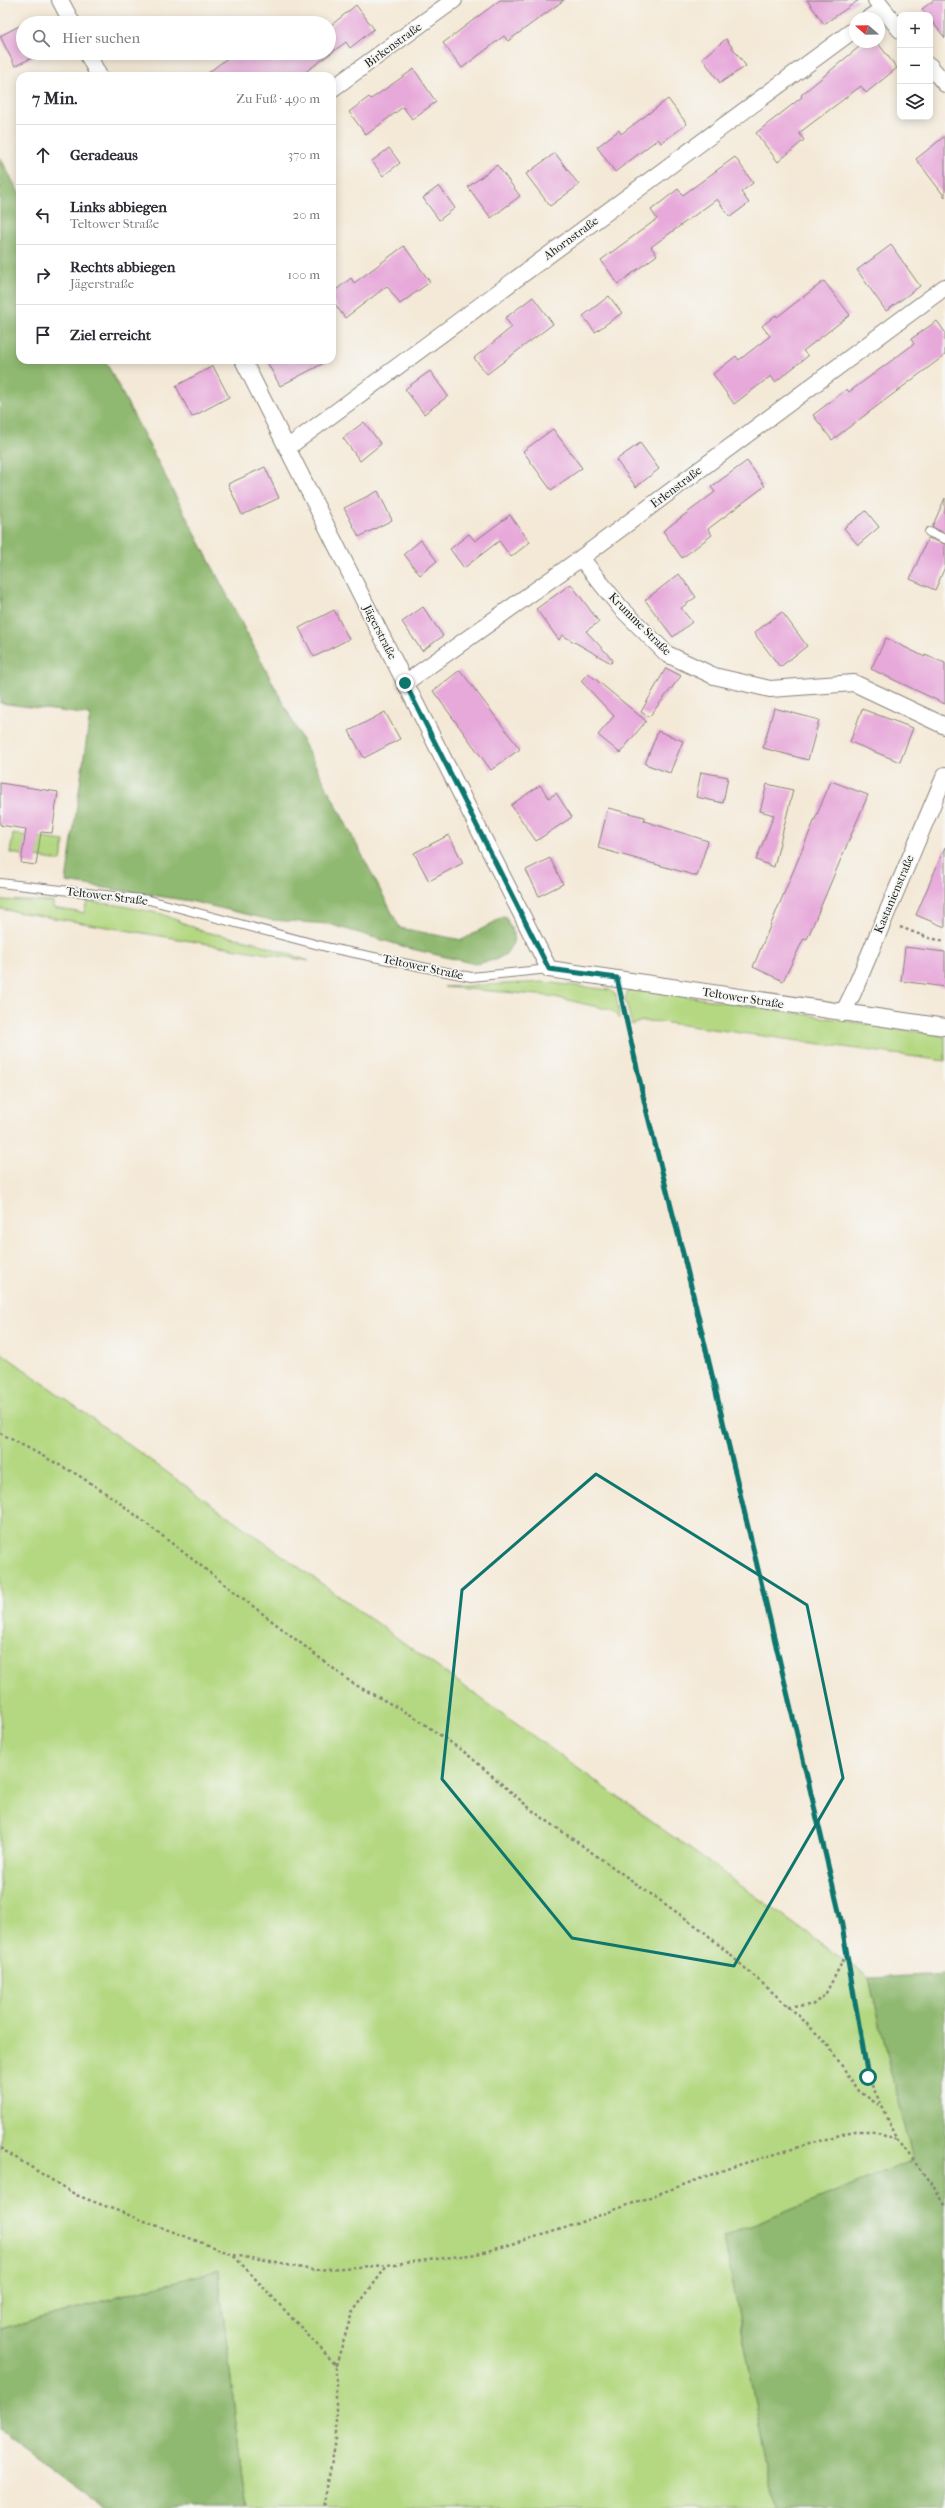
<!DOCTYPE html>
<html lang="de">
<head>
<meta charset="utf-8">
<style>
  body { margin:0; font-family:"IM FELL French Canon",serif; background:#f7f7f7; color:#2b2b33 }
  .controls { position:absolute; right:12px; top:12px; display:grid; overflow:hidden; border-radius:8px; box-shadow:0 2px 10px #0003 }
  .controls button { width:36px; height:36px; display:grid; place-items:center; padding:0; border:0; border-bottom:1px solid #e1e1e2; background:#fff; color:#2b2b33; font:20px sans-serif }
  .compass { position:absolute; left:849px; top:12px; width:36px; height:36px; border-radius:50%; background:#fff; box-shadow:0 2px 10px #0003; rotate:290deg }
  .stop { position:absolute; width:12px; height:12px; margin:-9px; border:3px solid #0f766e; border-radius:50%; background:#fff }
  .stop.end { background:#0f766e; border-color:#fff; box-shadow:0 1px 4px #0008 }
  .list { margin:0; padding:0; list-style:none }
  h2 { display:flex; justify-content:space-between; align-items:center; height:52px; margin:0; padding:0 16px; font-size:17px }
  h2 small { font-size:13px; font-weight:400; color:#7c7c81 }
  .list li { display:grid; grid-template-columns:26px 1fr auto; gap:12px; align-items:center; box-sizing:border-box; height:60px; padding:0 16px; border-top:1px solid #e1e1e2 }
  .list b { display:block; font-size:15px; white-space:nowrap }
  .list p { margin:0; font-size:13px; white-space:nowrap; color:#7c7c81 }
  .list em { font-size:13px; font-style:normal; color:#7c7c81 }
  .icon { flex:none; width:22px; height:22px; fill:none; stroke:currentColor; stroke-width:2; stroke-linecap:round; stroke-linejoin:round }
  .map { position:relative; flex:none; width:945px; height:2508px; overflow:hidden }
  .search { position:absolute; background:#fff; box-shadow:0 2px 10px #0003; left:16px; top:16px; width:320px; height:44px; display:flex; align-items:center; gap:10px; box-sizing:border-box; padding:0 14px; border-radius:22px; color:#7c7c81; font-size:15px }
  .panel { position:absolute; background:#fff; box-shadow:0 2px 10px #0003; left:16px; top:72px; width:320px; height:292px; border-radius:12px }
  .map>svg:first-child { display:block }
  .green { fill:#b4d881; stroke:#687a4e }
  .forest { fill:#8fb86f; stroke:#566a46 }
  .building { fill:#e7a8da }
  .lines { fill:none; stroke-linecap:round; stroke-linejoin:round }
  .service-casing { stroke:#88827a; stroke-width:10 }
  .minor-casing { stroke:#88827a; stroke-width:18 }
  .path { stroke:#88827a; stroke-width:2.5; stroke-dasharray:3 3; stroke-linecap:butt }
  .service { stroke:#fff; stroke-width:8 }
  .minor { stroke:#fff; stroke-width:16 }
  .route { stroke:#0f766e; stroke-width:5 }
  .marked { fill:none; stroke:#0f766e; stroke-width:3; stroke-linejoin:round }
  .labels { text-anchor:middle; stroke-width:3.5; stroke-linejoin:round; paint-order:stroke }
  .street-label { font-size:12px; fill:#1c1c1c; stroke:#f6f6f2 }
</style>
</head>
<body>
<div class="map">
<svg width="945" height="2508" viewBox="0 0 945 2508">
  <rect width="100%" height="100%" fill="#f6f6f2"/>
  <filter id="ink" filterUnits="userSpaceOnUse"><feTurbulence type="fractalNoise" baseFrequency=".025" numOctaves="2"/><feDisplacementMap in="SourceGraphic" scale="8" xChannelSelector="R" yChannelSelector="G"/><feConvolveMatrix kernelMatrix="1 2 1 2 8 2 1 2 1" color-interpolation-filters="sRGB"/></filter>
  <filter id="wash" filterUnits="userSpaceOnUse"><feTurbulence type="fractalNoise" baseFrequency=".012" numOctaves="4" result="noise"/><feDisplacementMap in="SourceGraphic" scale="16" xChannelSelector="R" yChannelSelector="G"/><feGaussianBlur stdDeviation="0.9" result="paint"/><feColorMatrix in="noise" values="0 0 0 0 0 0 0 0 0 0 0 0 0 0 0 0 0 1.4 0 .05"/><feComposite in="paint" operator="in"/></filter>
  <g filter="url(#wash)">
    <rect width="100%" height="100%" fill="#f4e9d7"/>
    <path class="green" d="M13,834L64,841L61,861L10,853Z
      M0,900L53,902V908L84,913L87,902L118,905L162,914L205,932L251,941L309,961L0,909Z
      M544,982L610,990L616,995L620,1019L611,1010L550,996L444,987Z
      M633,988L945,1036V1061L661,1022L642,1021L632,1025L625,999L628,990Z
      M0,1352L869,1978L913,2160L724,2237L776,2508H246L218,2270L0,2329Z"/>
    <path class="forest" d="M0,157L20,195V360H105L400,928L462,940L505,916L514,934L513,943L506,954L495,960L475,964L412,949L329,924L271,920L190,901L66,882L90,715L0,703Z
      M945,1974V2508H776L724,2237L913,2160L869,1978Z
      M218,2270L246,2508H104L0,2430V2329Z"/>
    <g id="blocks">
      <path class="building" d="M500,0H564L508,41L504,36L462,68L443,43Z
        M807,0H859L824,24Z
        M934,0H945V38L930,19V15H927L922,9Z
        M356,5L374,29L350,48L346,42L300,76H204L234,53H329V27Z
        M23,24V53H42L15,66L0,36Z
        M726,39L746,66L720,83L702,58Z
        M865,42H877L897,68L866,93L861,86L799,133L804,140L778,162L756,133L802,97L801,95Z
        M414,69L436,102L412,119L403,107L366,135L349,112L369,97L371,99Z
        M668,99L687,124L661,143L658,139L615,172L597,147L619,130L621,134Z
        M945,136V197L916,159Z
        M389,148L400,163L383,176L372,161Z
        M555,153L579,185L550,206L526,174Z
        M735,157L753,183L741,192L749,203L730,217L717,199L651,247L657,255L618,284L601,260L657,219L651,210L678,189L683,195Z
        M497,165L520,196L491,218L468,187Z
        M439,186L455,208L439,220L423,198Z
        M891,245L920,286L886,311L857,270Z
        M404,246L430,282L400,304L387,286L345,318L332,300V293L351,278L354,283Z
        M824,281L850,315L803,351L808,356L775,382L771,376L734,404L713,374L736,356L739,360L770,336L762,326L776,315L777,317Z
        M609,296L622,313L595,332L583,316Z
        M533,297L553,324L487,374L474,358L512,327L505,318Z
        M937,321L945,332V355L832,440L813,415L847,389L849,392L914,344L911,339Z
        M266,360H330L280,386Z
        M213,366L229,397L192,417L176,386Z
        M430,371L448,396L424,414L405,389Z
        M364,422L381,444L360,461L343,438Z
        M553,429L582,468L551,490L523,451Z
        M640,443L659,469L636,487L616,460Z
        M747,461L765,486L708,529L712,535L682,558L663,531L715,492L711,487Z
        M265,467L279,498L242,515L228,484Z
        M378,491L392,520L359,537L344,508Z
        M945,498V533L932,527Z
        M866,511L879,527L858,545L844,528Z
        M510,515L530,542L511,557L499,541L464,568L450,549L469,534L475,541Z
        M928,538L945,544V567L935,590L910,579Z
        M421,540L437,561L420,575L404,554Z
        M679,574L696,597L681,608L692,622L673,637L645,600Z
        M571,584L599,622L586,631L613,660L611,663L562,635L559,640L536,609Z
        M423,607L443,636L422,651L402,622Z
        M334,610L349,639L314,657L299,628Z
        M782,612L807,646L780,667L754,633Z
        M886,638L925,657V655L945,663V704L871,669Z
        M666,668L681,676L649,717L641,712Z
        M460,670L520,749L491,770L433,691Z
        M588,673L646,721L620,753L598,735L614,716L581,681Z
        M774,708L819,720L808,760L763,748Z
        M862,709L913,728L900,762L850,742Z
        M385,712L400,739L364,758L349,731Z
        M658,731L683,741L670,773L645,764Z
        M701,772L728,777L723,803L696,797Z
        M831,781L868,795L807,939L804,938L783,981L753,967Z
        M0,783L58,792L52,833L41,832L36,865L21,863L26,829L0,825Z
        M767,784L793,790L774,867L756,860L774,815L760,811Z
        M540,785L549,798L556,793L572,817L536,841L511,805Z
        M608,808L645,817L644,821L708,841L697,876L598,848Z
        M449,835L463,863L429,881L414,853Z
        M945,847V927L916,915Z
        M550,858L563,884L539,896L526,870Z
        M905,947L945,952V987L901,981Z"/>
    </g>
  </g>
  <g filter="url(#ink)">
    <use href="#blocks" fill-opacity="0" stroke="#88827a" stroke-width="1"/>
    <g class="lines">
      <defs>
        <path id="service" d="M929,532L945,539
          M0,883L149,900L330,948L471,977L549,969"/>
        <path id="minor" d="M60,0L72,23
          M876,0L900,30
          M869,18L882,9
          M87,53L99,76
          M930,66L945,84
          M332,89L454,0
          M243,360L549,969L945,1027
          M287,448L855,29
          M581,558L620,607L667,654L714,676L770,689L854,683L945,726
          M405,683L581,558L945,287
          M843,1013L853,993L945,775"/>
      </defs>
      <use href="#service" class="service-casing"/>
      <use href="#minor" class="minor-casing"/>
      <path class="path" d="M900,927L929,938L945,941
        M621,998L841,1920L868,2077L898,2140L935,2189L945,2207
        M0,1433L78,1475L116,1500L352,1683L413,1716L467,1754L533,1811L702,1930L797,2014L827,2044L859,2091L881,2107
        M788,2006L812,2005L825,1995L847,1953
        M0,2148L76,2195L234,2255L313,2270L387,2265L477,2254L562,2229L735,2166L853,2131H875L898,2140
        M234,2256L336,2365V2440L323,2508
        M336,2365L352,2313L387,2266"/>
      <use href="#service" class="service"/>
      <use href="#minor" class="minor"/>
    </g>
  </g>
  <g class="lines" filter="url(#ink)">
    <path class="route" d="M405,683L549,969L617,978L646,1109L686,1265L841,1920L868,2077"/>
  </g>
  <path class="marked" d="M596,1474L807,1605L843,1778L734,1966L572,1938L442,1779L462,1590Z"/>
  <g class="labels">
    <g class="street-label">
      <text transform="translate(393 45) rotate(-36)" y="4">Birkenstraße</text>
      <text transform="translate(571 238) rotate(-36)" y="4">Ahornstraße</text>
      <text transform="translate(676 487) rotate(-37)" y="4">Erlenstraße</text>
      <text transform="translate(640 624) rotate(45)" y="4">Krumme Straße</text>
      <text transform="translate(380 632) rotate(63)" y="4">Jägerstraße</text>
      <text transform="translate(894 894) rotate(-67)" y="4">Kastanienstraße</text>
      <text transform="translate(107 896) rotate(7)" y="4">Teltower Straße</text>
      <text transform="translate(423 967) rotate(12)" y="4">Teltower Straße</text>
      <text transform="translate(743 998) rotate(9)" y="4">Teltower Straße</text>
    </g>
  </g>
</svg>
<div class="controls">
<button>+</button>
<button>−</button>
<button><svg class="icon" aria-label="layers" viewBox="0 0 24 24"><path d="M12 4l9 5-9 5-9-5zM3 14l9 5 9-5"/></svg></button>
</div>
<svg class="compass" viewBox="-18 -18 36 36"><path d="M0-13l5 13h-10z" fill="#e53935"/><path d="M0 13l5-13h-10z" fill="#7c7c81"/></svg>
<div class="stop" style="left:868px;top:2077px"></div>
<div class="stop end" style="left:405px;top:683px"></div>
<div class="search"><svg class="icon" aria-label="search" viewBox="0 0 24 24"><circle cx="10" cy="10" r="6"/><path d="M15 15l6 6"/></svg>Hier suchen</div>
<section class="panel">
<h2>7 Min.<small>Zu Fuß · 490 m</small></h2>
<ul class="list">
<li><svg class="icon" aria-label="ahead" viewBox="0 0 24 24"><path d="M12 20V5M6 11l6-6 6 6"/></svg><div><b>Geradeaus</b></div><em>370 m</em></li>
<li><svg class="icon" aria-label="left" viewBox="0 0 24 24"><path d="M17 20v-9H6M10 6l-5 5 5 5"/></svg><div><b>Links abbiegen</b><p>Teltower Straße</p></div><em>20 m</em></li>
<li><svg class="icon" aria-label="right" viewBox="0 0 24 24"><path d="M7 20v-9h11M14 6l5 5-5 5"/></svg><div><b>Rechts abbiegen</b><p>Jägerstraße</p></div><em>100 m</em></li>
<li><svg class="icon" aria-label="arrive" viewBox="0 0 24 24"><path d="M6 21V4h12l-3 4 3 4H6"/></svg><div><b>Ziel erreicht</b></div></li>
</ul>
</section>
</div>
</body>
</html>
